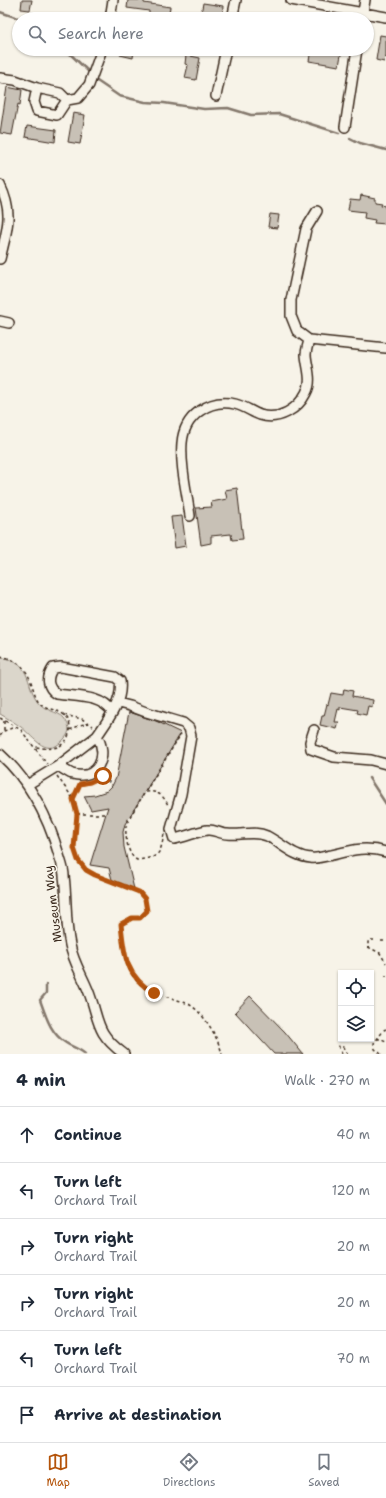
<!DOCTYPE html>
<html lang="en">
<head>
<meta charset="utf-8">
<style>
  body { margin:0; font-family:"Shantell Sans",sans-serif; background:#f6f6f7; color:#1f2937 }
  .controls { position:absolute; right:12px; bottom:12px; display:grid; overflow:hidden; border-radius:0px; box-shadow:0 1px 3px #0004 }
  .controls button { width:36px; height:36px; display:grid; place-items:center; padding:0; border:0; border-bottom:1px solid #e0e1e3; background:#fff; color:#1f2937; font:20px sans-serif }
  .stop { position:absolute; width:12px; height:12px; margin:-9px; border:3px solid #b45309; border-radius:50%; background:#fff }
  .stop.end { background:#b45309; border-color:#fff; box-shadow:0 1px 4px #0008 }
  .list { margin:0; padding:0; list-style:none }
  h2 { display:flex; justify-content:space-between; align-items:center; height:52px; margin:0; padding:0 16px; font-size:17px }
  h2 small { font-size:13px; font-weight:400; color:#747a83 }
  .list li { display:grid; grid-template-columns:26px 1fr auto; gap:12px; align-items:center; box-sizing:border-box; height:56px; padding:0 16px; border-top:1px solid #e0e1e3 }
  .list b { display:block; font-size:15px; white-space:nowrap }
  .list p { margin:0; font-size:13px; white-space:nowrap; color:#747a83 }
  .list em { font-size:13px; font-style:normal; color:#747a83 }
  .icon { flex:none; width:22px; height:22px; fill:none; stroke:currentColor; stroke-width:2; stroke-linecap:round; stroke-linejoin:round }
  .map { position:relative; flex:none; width:386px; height:1054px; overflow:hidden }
  .search { position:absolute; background:#fff; box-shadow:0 1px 3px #0004; left:12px; right:12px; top:12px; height:44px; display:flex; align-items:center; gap:10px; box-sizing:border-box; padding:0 14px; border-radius:22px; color:#747a83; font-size:15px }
  .sheet { height:388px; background:#fff }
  nav { display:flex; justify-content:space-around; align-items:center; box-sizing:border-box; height:56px; border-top:1px solid #e0e1e3; background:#fff; font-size:11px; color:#747a83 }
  nav a { display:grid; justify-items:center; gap:2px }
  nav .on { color:#b45309 }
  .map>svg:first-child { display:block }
  .green { fill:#dbd6cb; stroke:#8b8074 }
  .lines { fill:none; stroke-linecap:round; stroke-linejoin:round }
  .stream { stroke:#84786c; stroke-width:2.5 }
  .building { fill:#c8c1b6; stroke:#3b2a1e }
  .minor-casing { stroke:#3b2a1e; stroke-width:12 }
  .path { stroke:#3b2a1e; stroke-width:1.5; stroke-dasharray:3 3; stroke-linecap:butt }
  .minor { stroke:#f7f3e8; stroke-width:9 }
  .route { stroke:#b45309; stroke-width:5 }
  .labels { text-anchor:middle; stroke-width:3; stroke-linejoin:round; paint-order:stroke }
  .street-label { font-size:12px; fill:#3b2a1e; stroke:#f7f3e8 }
</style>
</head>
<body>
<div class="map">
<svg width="386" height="1054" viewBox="0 0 386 1054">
  <rect width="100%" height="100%" fill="#f7f3e8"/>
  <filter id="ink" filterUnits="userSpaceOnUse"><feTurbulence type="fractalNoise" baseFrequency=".025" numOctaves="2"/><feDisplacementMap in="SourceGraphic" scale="8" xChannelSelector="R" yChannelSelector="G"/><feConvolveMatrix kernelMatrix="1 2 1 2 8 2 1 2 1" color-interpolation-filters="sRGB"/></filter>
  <g filter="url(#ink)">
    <path class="green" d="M0,657C36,664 23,687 41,705C48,712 62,712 66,721C70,727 70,732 65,738C47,760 35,738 21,727C14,722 7,718 0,714Z"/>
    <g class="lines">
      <path class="stream" d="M0,12L21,19
        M65,49L88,71
        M97,81L119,96L145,102L164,103L204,109L228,108L251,115L279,114L339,133
        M350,138L360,143L386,150
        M369,778L386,804
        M46,985V993L40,1000C46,1016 50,1033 66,1043C72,1047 80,1049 85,1054"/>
    </g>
    <path class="building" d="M22,0H32L30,10L21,9Z
      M128,0H144V3L170,7L168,19L149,16V11L127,8Z
      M203,3L223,6L222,17L201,14Z
      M380,35L386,36V58L385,57L384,62L376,60Z
      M121,49H134L133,58L120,55Z
      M311,49H342L339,66L309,61Z
      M186,55L200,58L196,80L185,78L188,65L185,64Z
      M7,87L22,90L20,105L18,104L12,135L0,133Z
      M73,113L85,115L80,144L68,142Z
      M27,126L56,130L55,142L25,137Z
      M361,195L375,198V202L382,203L381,205L386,206V224L374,223L375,220L364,218L365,212L348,210L350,199L360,200Z
      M270,214L279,215L277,228L268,227Z
      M237,488L243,539L232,540L231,534L211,536V543L201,545L196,508L212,507L211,502L227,499L225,490Z
      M182,516L186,546L175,548L171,517Z
      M344,689L353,691L352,696L373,700L372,707L368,706L366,715L357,713L358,710L340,707V710L338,709L335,722H339L337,729L320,725L322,716H324L327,704L328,705L331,693L343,695Z
      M129,712L156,721L181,733L125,824L123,832L124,847L134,889L112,880L109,868L90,865L108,807L91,810L84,796L95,795L107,791L112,786L116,778Z
      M250,996L285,1032L303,1054H274L235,1012Z"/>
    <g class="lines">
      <defs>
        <path id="minor" d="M291,0L386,17
          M362,18L365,0
          M110,19L113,0
          M232,19L236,0
          M0,78L15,80L37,88L60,93L67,100L78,98L89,85L102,49
          M37,88L34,102L37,111L57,115L67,100
          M216,96L226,49
          M345,127L357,49
          M0,185C14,214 7,229 0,259
          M317,211L306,229L291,300V316L297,331L309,340L386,348
          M0,321L9,323
          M190,516C187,492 180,467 182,443C184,416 209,398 235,404C244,406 252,412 260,415C279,421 298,409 306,393C313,381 307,368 306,355C306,350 308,345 309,340
          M118,703L130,706L146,712L183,723L189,728L191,736L181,794L171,829L174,839C185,837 196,832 207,830C214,829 220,834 227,834C241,836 254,830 267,836C281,843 294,857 311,858C318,859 325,856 332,855C352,850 366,846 386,852
          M314,730L310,742L311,749L334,757L371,760L386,764
          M97,736C108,720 123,701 120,681L115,677L61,667L53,668C46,678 47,688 57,694C76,697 101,695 112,712
          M0,754C30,781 48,817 59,855C61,862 64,869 64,876C67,898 65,922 70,945C73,961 82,975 88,990C100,1020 94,1032 124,1054
          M27,785L58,766C62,768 67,772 72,774C98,781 109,756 97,736L58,766"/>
      </defs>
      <use href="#minor" class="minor-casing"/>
      <path class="path" d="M0,656C17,659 27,668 32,685C34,691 35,696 39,702C45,709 55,709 63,714C73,721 71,734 65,742C57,750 47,749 36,747
        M64,715L82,719L93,726
        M0,718L21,730L47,764
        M4,721V731
        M70,730L80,725L89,723
        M0,736L4,731L15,727
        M57,776L72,797L77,814L74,848L78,860L86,870L95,875L139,892L145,899L147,911L140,918H132L121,924C122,939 123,958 131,972C144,995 164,994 186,1003C202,1009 218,1037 222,1054
        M103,776L112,785
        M95,780L103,776L105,771
        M146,792C158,790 164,796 169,807
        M73,799L80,784
        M77,814H106
        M164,834C160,855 160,857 137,860C128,856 125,837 126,827C127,823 129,819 131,815L181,734
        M374,940H370L368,942V947L380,953L386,963
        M381,941H386
        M386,975V977
        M377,1038L386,1042
        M342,1054L339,1049V1046L343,1047L347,1054
        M381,1054L375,1049L374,1043L384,1030L386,1029"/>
      <use href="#minor" class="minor"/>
    </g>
  </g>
  <g class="lines" filter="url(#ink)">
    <path class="route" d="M103,776L90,782L80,784L73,799L77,814L74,848L78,860L86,870L95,875L139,892L145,899L147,911L140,918H132L121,924C124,954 125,976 154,993"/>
  </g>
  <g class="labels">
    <g class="street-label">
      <text transform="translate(53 904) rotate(-97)" y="4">Museum Way</text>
    </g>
  </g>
</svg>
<div class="controls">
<button><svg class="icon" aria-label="locate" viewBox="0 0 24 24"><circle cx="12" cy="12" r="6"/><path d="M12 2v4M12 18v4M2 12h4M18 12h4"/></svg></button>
<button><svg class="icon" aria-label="layers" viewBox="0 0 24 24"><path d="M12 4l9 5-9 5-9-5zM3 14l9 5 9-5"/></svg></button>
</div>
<div class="stop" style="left:103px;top:776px"></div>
<div class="stop end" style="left:154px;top:993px"></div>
<div class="search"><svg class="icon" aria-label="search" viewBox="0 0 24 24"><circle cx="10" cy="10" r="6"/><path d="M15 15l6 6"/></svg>Search here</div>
</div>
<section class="sheet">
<h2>4 min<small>Walk · 270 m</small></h2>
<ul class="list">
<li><svg class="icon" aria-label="ahead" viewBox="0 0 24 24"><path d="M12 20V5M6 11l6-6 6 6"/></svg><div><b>Continue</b></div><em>40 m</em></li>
<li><svg class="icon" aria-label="left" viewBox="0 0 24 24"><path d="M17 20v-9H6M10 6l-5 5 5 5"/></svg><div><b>Turn left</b><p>Orchard Trail</p></div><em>120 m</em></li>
<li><svg class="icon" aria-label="right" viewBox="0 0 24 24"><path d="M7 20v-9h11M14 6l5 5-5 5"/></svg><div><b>Turn right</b><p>Orchard Trail</p></div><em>20 m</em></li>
<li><svg class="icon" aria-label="right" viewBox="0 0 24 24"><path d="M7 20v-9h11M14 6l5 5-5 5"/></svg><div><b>Turn right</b><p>Orchard Trail</p></div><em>20 m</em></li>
<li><svg class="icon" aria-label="left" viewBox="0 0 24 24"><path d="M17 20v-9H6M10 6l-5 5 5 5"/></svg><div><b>Turn left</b><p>Orchard Trail</p></div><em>70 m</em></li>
<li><svg class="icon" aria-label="arrive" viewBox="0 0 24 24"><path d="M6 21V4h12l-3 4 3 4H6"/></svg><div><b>Arrive at destination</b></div></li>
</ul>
</section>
<nav>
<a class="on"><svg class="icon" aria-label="map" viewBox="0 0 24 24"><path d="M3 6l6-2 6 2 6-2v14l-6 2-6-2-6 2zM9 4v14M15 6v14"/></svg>Map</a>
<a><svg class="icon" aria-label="directions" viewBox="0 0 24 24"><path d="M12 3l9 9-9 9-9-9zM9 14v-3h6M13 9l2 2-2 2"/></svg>Directions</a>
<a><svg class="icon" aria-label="saved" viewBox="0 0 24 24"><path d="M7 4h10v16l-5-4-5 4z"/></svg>Saved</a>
</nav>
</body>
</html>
